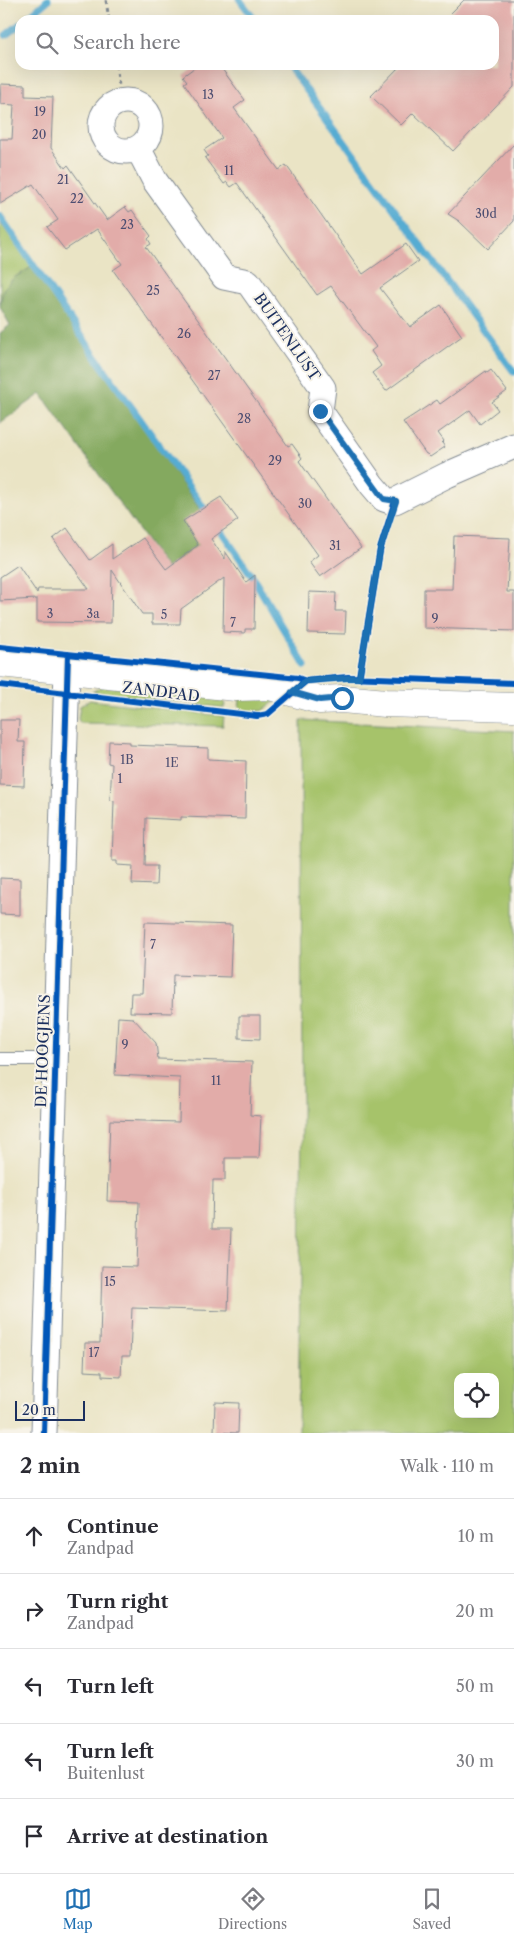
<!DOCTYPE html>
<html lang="en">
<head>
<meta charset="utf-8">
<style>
  body { margin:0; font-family:"Libre Caslon Text",serif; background:#f2f2f3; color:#2b2b33 }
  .controls { position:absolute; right:15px; bottom:15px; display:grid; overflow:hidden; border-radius:10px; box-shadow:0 5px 20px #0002 }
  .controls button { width:45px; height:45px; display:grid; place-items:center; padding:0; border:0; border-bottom:1px solid #e1e1e2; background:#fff; color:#2b2b33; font:25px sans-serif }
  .scale { position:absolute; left:15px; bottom:12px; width:70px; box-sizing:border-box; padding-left:5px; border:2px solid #1b2f5e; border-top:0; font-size:14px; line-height:18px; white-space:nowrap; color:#1b2f5e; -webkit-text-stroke:4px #f7f3e8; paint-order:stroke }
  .stop { position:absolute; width:15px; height:15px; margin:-11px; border:4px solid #1f6fb2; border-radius:50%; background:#fff }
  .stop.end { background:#1f6fb2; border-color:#fff; box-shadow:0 1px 5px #0008 }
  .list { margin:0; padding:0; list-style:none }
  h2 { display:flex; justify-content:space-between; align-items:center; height:65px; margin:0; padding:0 20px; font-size:21px }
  h2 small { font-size:16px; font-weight:400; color:#7c7c81 }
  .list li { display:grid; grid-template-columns:32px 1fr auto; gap:15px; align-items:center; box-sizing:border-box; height:75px; padding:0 20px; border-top:1px solid #e1e1e2 }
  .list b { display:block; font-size:19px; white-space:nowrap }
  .list p { margin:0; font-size:16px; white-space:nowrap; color:#7c7c81 }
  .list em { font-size:16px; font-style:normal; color:#7c7c81 }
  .icon { flex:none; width:28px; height:28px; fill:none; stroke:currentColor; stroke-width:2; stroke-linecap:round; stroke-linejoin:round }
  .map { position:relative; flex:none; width:514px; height:1433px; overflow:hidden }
  .search { position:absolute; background:#fff; box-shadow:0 5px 20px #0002; left:15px; right:15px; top:15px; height:55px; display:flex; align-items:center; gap:12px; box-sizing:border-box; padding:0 18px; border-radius:15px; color:#7c7c81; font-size:19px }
  .sheet { height:440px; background:#fff }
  nav { display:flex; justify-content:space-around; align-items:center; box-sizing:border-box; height:70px; border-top:1px solid #e1e1e2; background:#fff; font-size:14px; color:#7c7c81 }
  nav a { display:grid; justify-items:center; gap:2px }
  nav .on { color:#1f6fb2 }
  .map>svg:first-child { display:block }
  .green { fill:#a6c36a; stroke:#607964; fill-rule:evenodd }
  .forest { fill:#84a95e; stroke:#506c5e }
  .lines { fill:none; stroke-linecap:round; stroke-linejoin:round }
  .stream { stroke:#56acd2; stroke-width:7 }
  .building { fill:#e2aca9 }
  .service-casing { stroke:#828a92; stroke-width:14 }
  .minor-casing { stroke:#828a92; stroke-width:27 }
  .tertiary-casing { stroke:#828a92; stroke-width:29 }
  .path { stroke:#828a92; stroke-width:3; stroke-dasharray:4 4; stroke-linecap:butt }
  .service { stroke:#fff; stroke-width:12 }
  .minor { stroke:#fff; stroke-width:25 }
  .tertiary { stroke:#fff; stroke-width:28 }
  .cycleway-casing { stroke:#f7f3e8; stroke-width:9 }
  .cycleway { stroke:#0057b8; stroke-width:6 }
  .route { stroke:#1f6fb2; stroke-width:6 }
  .labels { text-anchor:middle; stroke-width:4; stroke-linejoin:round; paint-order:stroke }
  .number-label { font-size:12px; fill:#4d4e71 }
  .street-label { font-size:15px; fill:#1b2f5e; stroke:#f7f3e8 }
</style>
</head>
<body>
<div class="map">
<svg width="514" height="1433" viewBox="0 0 514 1433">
  <rect width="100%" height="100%" fill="#f7f3e8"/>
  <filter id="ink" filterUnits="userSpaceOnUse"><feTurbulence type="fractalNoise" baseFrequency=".02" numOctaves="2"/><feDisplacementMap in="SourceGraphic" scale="10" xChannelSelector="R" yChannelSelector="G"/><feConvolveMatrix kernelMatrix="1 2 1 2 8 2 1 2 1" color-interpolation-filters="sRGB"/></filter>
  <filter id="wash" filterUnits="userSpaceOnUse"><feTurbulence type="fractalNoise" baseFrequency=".0096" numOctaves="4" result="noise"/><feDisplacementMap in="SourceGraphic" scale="20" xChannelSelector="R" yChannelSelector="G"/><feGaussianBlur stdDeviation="1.12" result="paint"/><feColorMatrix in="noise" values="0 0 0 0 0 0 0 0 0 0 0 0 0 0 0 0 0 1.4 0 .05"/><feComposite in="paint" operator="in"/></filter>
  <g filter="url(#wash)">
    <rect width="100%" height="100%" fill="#eae4c5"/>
    <path class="green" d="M0,222L32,267C12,278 5,281 0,305Z
      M104,685L220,696L225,705L224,708L92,692Z
      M282,696L262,711L239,710L240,698Z
      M90,700L224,716L223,726L80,723L78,719L80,706Z
      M301,720L514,731V1433H298L302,1116ZM458,1377H495V1414H458Z"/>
    <path class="forest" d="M32,267L216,532L166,568L41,394L0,423V333L10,325L0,307L3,289L15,277Z"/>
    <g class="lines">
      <path class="stream" d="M240,0L255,20
        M25,20L48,0
        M6,35L20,24
        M288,65L514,372
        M0,216L100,363L209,515
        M217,525L252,576L305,666"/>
    </g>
    <g id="blocks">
      <path class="building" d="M464,0H514V87L453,151L413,113L401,125L371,96L401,65H494V20H444Z
        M198,65H219L245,100L234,108L279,170L286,165L363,274L406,244L418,261L380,288L410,327L441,305L462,336L386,391L372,373L381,366L371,351L376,347L331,286L317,295L237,183L231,187L227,182L224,184L205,158L208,156L204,150L222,138L184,83L187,81L183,76Z
        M1,84L25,85V96L53,97L51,148L65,168L68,165L107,220L125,207L129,212L132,210L151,236L148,239L151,244L146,247L288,446L292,444L302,458L299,461L361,548L320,577L309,562L318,555L113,270L122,264L97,229L65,250L47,227L58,220L33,184L0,204V139H12L14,105L0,104Z
        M514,144V221L488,249L459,221L448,214Z
        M491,370L507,391L492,402L498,410L480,424L470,410L438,433L444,441L442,443L445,447L430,457L427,454H426L403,422L437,400L440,404L486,371L487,373Z
        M221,497L238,520L211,539L225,559V551L246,582L255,575L254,629H245V633L223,632L224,578L181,609L180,624H152V614H142L112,570L111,623L37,622V599L0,601V577L18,565L37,593L38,589H89L53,539L67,528L90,560L112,544V559L143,538L166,569L198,545L183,521Z
        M454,536L510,538L507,592H514V631L424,628V589H452Z
        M309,592L336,593L335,611H346L345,634L308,633Z
        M0,720H19L18,742H25L24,786L0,785Z
        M109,741L130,742V745L208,748V759L246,761L245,819L181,817V820L146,818L145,866H157L156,885L132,884L133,866L117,865V861H112L114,801L110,800L112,764L108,763Z
        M0,878L20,879V915L0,914Z
        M145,922L232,925L230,977L173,975L172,1013L130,1012L131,993H142Z
        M239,1016H260V1039L239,1038Z
        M118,1017L133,1018L156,1043L158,1059L252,1062L250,1115L261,1116L259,1158H225V1180H213L212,1229H231L228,1311L132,1308L130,1356H122L121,1377L102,1376V1372L84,1371L85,1343H100L102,1266L137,1267L139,1202L107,1201L110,1120L179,1122L180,1078L115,1075Z
        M215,1402L239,1403L238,1433L214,1432Z"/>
    </g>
  </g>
  <g filter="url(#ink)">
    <use href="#blocks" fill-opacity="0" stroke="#828a92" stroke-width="1"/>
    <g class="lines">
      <defs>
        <path id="service" d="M0,1059H55"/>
        <path id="minor" d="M101 126a25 25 0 1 1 50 0a25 25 0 1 1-50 0Z
          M138,148L155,181L224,277L248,282L323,388L320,411L372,485L384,499L390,501H395L447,475L514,446
          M44,1433L67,670"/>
        <path id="tertiary" d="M0,663L236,687L270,686L320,700L342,699L386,703L514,707"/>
      </defs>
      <use href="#service" class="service-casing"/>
      <use href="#minor" class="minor-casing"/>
      <use href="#tertiary" class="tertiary-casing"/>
      <path class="path" d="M106,0L109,20
        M116,65L121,100"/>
      <use href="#service" class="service"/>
      <use href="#minor" class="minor"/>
      <use href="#tertiary" class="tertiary"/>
      <defs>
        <path id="cycleway" d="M0,647L298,678L306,681L348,677L514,683
          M359,678L380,550L395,501
          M0,685L257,716L268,714L306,681
          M44,1433L68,654"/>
      </defs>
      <use href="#cycleway" class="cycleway-casing"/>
      <use href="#cycleway" class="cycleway"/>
    </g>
  </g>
  <g class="lines" filter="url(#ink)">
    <path class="route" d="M320,411L380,494L384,499L396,501L380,550L359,678H348L306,681L292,692L320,700L342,698"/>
  </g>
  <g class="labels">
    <g class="number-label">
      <text x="208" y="99">13</text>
      <text x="40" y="116">19</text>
      <text x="39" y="139">20</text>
      <text x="229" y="175">11</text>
      <text x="63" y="184">21</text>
      <text x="77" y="203">22</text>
      <text x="486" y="218">30d</text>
      <text x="127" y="229">23</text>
      <text x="153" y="295">25</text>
      <text x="184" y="338">26</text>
      <text x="214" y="380">27</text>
      <text x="244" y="423">28</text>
      <text x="275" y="465">29</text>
      <text x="305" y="508">30</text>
      <text x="335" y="550">31</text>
      <text x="50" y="618">3</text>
      <text x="93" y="618">3a</text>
      <text x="164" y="619">5</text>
      <text x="435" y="623">9</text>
      <text x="233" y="627">7</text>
      <text x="127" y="764">1B</text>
      <text x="172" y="767">1E</text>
      <text x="120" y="783">1</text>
      <text x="153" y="949">7</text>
      <text x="125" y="1049">9</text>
      <text x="216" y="1085">11</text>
      <text x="110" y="1286">15</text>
      <text x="94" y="1357">17</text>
    </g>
    <g class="street-label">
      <text transform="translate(287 337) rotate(55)" y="5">BUITENLUST</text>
      <text transform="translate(161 692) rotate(7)" y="5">ZANDPAD</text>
      <text transform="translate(43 1051) rotate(-88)" y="5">DE HOOGJENS</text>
    </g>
  </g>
</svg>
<div class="controls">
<button><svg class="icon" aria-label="locate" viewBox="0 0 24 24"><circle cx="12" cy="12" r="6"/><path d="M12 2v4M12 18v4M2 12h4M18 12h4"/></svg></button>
</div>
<div class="scale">20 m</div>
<div class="stop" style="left:342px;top:698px"></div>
<div class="stop end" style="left:320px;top:411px"></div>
<div class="search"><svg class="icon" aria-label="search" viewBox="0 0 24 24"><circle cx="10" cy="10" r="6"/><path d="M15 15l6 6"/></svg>Search here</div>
</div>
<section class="sheet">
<h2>2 min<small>Walk · 110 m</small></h2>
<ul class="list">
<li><svg class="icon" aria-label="ahead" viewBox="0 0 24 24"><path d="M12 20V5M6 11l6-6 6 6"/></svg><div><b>Continue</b><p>Zandpad</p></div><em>10 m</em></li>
<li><svg class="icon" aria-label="right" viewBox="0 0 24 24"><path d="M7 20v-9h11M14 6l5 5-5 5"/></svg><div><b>Turn right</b><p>Zandpad</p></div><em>20 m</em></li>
<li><svg class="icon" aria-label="left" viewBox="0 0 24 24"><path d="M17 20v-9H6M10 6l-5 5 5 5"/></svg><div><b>Turn left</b></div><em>50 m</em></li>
<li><svg class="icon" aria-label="left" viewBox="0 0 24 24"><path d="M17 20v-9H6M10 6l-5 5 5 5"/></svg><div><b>Turn left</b><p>Buitenlust</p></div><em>30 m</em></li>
<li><svg class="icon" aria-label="arrive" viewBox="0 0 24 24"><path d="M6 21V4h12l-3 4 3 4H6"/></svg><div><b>Arrive at destination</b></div></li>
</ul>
</section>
<nav>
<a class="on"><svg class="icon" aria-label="map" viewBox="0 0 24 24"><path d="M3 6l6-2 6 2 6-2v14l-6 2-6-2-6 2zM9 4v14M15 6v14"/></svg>Map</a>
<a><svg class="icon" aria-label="directions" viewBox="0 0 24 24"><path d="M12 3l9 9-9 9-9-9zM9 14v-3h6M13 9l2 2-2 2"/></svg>Directions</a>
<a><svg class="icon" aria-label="saved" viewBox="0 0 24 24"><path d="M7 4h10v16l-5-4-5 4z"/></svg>Saved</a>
</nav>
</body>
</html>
